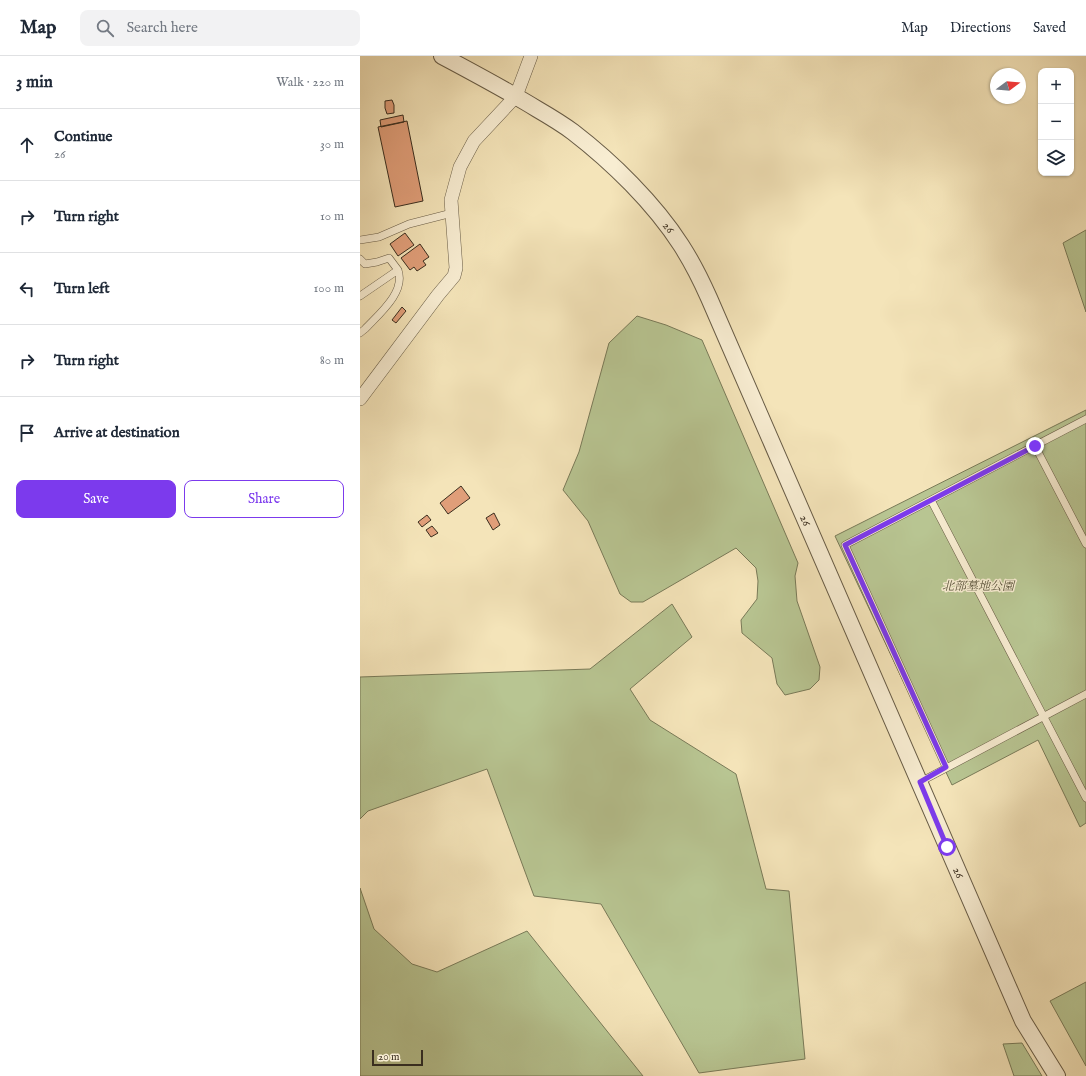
<!DOCTYPE html>
<html lang="en">
<head>
<meta charset="utf-8">
<style>
  body { margin:0; font-family:"IM FELL English","Noto Serif JP",serif; background:#f2f2f3; color:#1f2937 }
  .controls { position:absolute; right:12px; top:12px; display:grid; overflow:hidden; border-radius:8px; box-shadow:0 1px 3px #0004 }
  .controls button { width:36px; height:36px; display:grid; place-items:center; padding:0; border:0; border-bottom:1px solid #e0e1e3; background:#fff; color:#1f2937; font:20px sans-serif }
  .compass { position:absolute; left:630px; top:12px; width:36px; height:36px; border-radius:50%; background:#fff; box-shadow:0 1px 3px #0004; rotate:74deg }
  .scale { position:absolute; left:12px; bottom:10px; width:51px; box-sizing:border-box; padding-left:4px; border:2px solid #3a2e1f; border-top:0; font-size:11px; line-height:14px; white-space:nowrap; color:#3a2e1f; -webkit-text-stroke:3px #f8edd2; paint-order:stroke }
  .stop { position:absolute; width:12px; height:12px; margin:-9px; border:3px solid #7c3aed; border-radius:50%; background:#fff }
  .stop.end { background:#7c3aed; border-color:#fff; box-shadow:0 1px 4px #0008 }
  .list { margin:0; padding:0; list-style:none }
  h2 { display:flex; justify-content:space-between; align-items:center; height:52px; margin:0; padding:0 16px; font-size:17px }
  h2 small { font-size:13px; font-weight:400; color:#747a83 }
  .list li { display:grid; grid-template-columns:26px 1fr auto; gap:12px; align-items:center; box-sizing:border-box; height:72px; padding:0 16px; border-top:1px solid #e0e1e3 }
  .list b { display:block; font-size:15px; white-space:nowrap }
  .list p { margin:0; font-size:13px; white-space:nowrap; color:#747a83 }
  .list em { font-size:13px; font-style:normal; color:#747a83 }
  .actions { display:flex; gap:8px; padding:12px 16px }
  .actions a { flex:1; padding:9px 0; border:1px solid #7c3aed; border-radius:8px; text-align:center; font-size:14px; color:#7c3aed }
  .actions .main { background:#7c3aed; color:#fff }
  .icon { flex:none; width:22px; height:22px; fill:none; stroke:currentColor; stroke-width:2; stroke-linecap:round; stroke-linejoin:round }
  .map { position:relative; flex:none; width:726px; height:1020px; overflow:hidden }
  header { display:flex; align-items:center; gap:24px; box-sizing:border-box; height:56px; padding:0 20px; background:#fff; border-bottom:1px solid #e0e1e3 }
  header strong { font-size:19px }
  nav { display:flex; gap:22px; margin-inline-start:auto; font-size:14px }
  .search { width:280px; height:36px; background:#f2f2f3; display:flex; align-items:center; gap:10px; box-sizing:border-box; padding:0 14px; border-radius:8px; color:#747a83; font-size:15px }
  main { display:flex }
  aside { flex:1; background:#fff }
  .map>svg:first-child { display:block }
  .green { fill:#b8c592; stroke:#797a58 }
  .building { fill:#e09e79; stroke:#3a2e1f }
  .lines { fill:none; stroke-linecap:round; stroke-linejoin:round }
  .service-casing { stroke:#685c46; stroke-width:8 }
  .minor-casing { stroke:#685c46; stroke-width:14 }
  .tertiary-casing { stroke:#685c46; stroke-width:18 }
  .service { stroke:#f8edd2; stroke-width:7 }
  .minor { stroke:#f8edd2; stroke-width:13 }
  .tertiary { stroke:#f8edd2; stroke-width:16 }
  .route { stroke:#7c3aed; stroke-width:5 }
  .labels { text-anchor:middle; stroke-width:3; stroke-linejoin:round; paint-order:stroke }
  .street-label { font-size:12px; fill:#3a2e1f; stroke:#f8edd2 }
  .park-label { font-size:12px; font-style:italic; fill:#5a543c; stroke:#f8edd2 }
</style>
</head>
<body>
<header>
<strong>Map</strong>
<div class="search"><svg class="icon" aria-label="search" viewBox="0 0 24 24"><circle cx="10" cy="10" r="6"/><path d="M15 15l6 6"/></svg>Search here</div>
<nav><a>Map</a><a>Directions</a><a>Saved</a></nav>
</header>
<main>
<aside>
<h2>3 min<small>Walk · 220 m</small></h2>
<ul class="list">
<li><svg class="icon" aria-label="ahead" viewBox="0 0 24 24"><path d="M12 20V5M6 11l6-6 6 6"/></svg><div><b>Continue</b><p>26</p></div><em>30 m</em></li>
<li><svg class="icon" aria-label="right" viewBox="0 0 24 24"><path d="M7 20v-9h11M14 6l5 5-5 5"/></svg><div><b>Turn right</b></div><em>10 m</em></li>
<li><svg class="icon" aria-label="left" viewBox="0 0 24 24"><path d="M17 20v-9H6M10 6l-5 5 5 5"/></svg><div><b>Turn left</b></div><em>100 m</em></li>
<li><svg class="icon" aria-label="right" viewBox="0 0 24 24"><path d="M7 20v-9h11M14 6l5 5-5 5"/></svg><div><b>Turn right</b></div><em>80 m</em></li>
<li><svg class="icon" aria-label="arrive" viewBox="0 0 24 24"><path d="M6 21V4h12l-3 4 3 4H6"/></svg><div><b>Arrive at destination</b></div></li>
</ul>
<div class="actions"><a class="main">Save</a><a>Share</a></div>
</aside>
<div class="map">
<svg width="726" height="1020" viewBox="0 0 726 1020">
  <rect width="100%" height="100%" fill="#f4e4b9"/>
  <filter id="stains"><feTurbulence type="fractalNoise" baseFrequency=".005" numOctaves="4"/><feColorMatrix values="0 0 0 0 .2 0 0 0 0 .09 0 0 0 0 .02 0 0 0 .5 -.17"/></filter>
  <radialGradient id="worn" r=".72"><stop offset=".6" stop-color="#630" stop-opacity="0"/><stop offset="1" stop-color="#630" stop-opacity=".3"/></radialGradient>
  <path class="green" d="M726,174V256L703,187Z
    M277,260L306,269L342,284L438,507L435,520L437,545L460,611L459,624L450,633L425,639L417,628L412,602L382,577L381,564L397,543L398,525L396,512L376,492L283,546H271L260,538L228,465L203,434L219,396L249,287Z
    M726,354V767L720,771L678,684L592,729L475,480Z
    M312,548L332,581L270,633L290,664L376,718L406,833L429,835L445,1003L339,1017L241,848L174,840L127,713L8,755L0,763V621L230,613Z
    M0,832L14,873L52,908L77,916L167,875L283,1020H0Z
    M726,926V1010L690,945Z
    M662,987L682,1020H654L643,988Z"/>
  <path class="building" d="M32,44L34,49V57L27,58L25,52V45Z
    M43,59L44,66L21,71L20,64Z
    M47,65L63,145L35,151L18,71Z
    M45,177L54,189L38,200L30,188Z
    M60,188L69,201L63,205L66,209L57,215L54,211L50,214L41,202Z
    M42,251L46,255L36,267L32,264Z
    M101,430L110,442L88,458L80,447Z
    M134,457L140,469L133,474L126,462Z
    M67,459L71,464L62,471L58,466Z
    M72,470L78,477L71,481L66,474Z"/>
  <g class="lines">
    <defs>
      <path id="service" d="M0,184L19,181L49,168L92,157
        M0,203L5,208L17,206L29,202L38,214L0,240
        M0,277L5,273C19,258 46,236 38,214
        M675,390L726,488
        M571,444L726,742
        M586,711L485,489L726,363
        M560,726L726,638"/>
      <path id="minor" d="M0,343L78,239L94,220L96,212L91,144L100,111L114,85L156,40L171,0"/>
      <g id="tertiary">
        <path id="s1" d="M82,0C114,17 146,34 177,53C189,60 201,67 213,76C252,106 294,147 321,189C332,206 341,224 349,242L663,965L697,1020"/>
      </g>
    </defs>
    <use href="#service" class="service-casing"/>
    <use href="#minor" class="minor-casing"/>
    <use href="#tertiary" class="tertiary-casing"/>
    <use href="#service" class="service"/>
    <use href="#minor" class="minor"/>
    <use href="#tertiary" class="tertiary"/>
  </g>
  <g class="lines">
    <path class="route" d="M587,791L560,726L586,711L485,489L675,390"/>
  </g>
  <g class="labels">
    <g class="street-label">
      <text dy="4" stroke="none"><textPath href="#s1" startOffset="287">26</textPath></text>
      <text dy="4" stroke="none"><textPath href="#s1" startOffset="611">26</textPath></text>
      <text dy="4" stroke="none"><textPath href="#s1" startOffset="995">26</textPath></text>
    </g>
    <g class="park-label">
      <text x="618" y="534">北部墓地公園</text>
    </g>
  </g>
  <rect width="100%" height="100%" filter="url(#stains)"/>
  <rect width="100%" height="100%" fill="url(#worn)"/>
</svg>
<div class="controls">
<button>+</button>
<button>−</button>
<button><svg class="icon" aria-label="layers" viewBox="0 0 24 24"><path d="M12 4l9 5-9 5-9-5zM3 14l9 5 9-5"/></svg></button>
</div>
<svg class="compass" viewBox="-18 -18 36 36"><path d="M0-13l5 13h-10z" fill="#e53935"/><path d="M0 13l5-13h-10z" fill="#747a83"/></svg>
<div class="scale">20 m</div>
<div class="stop" style="left:587px;top:791px"></div>
<div class="stop end" style="left:675px;top:390px"></div>
</div>
</main>
</body>
</html>
